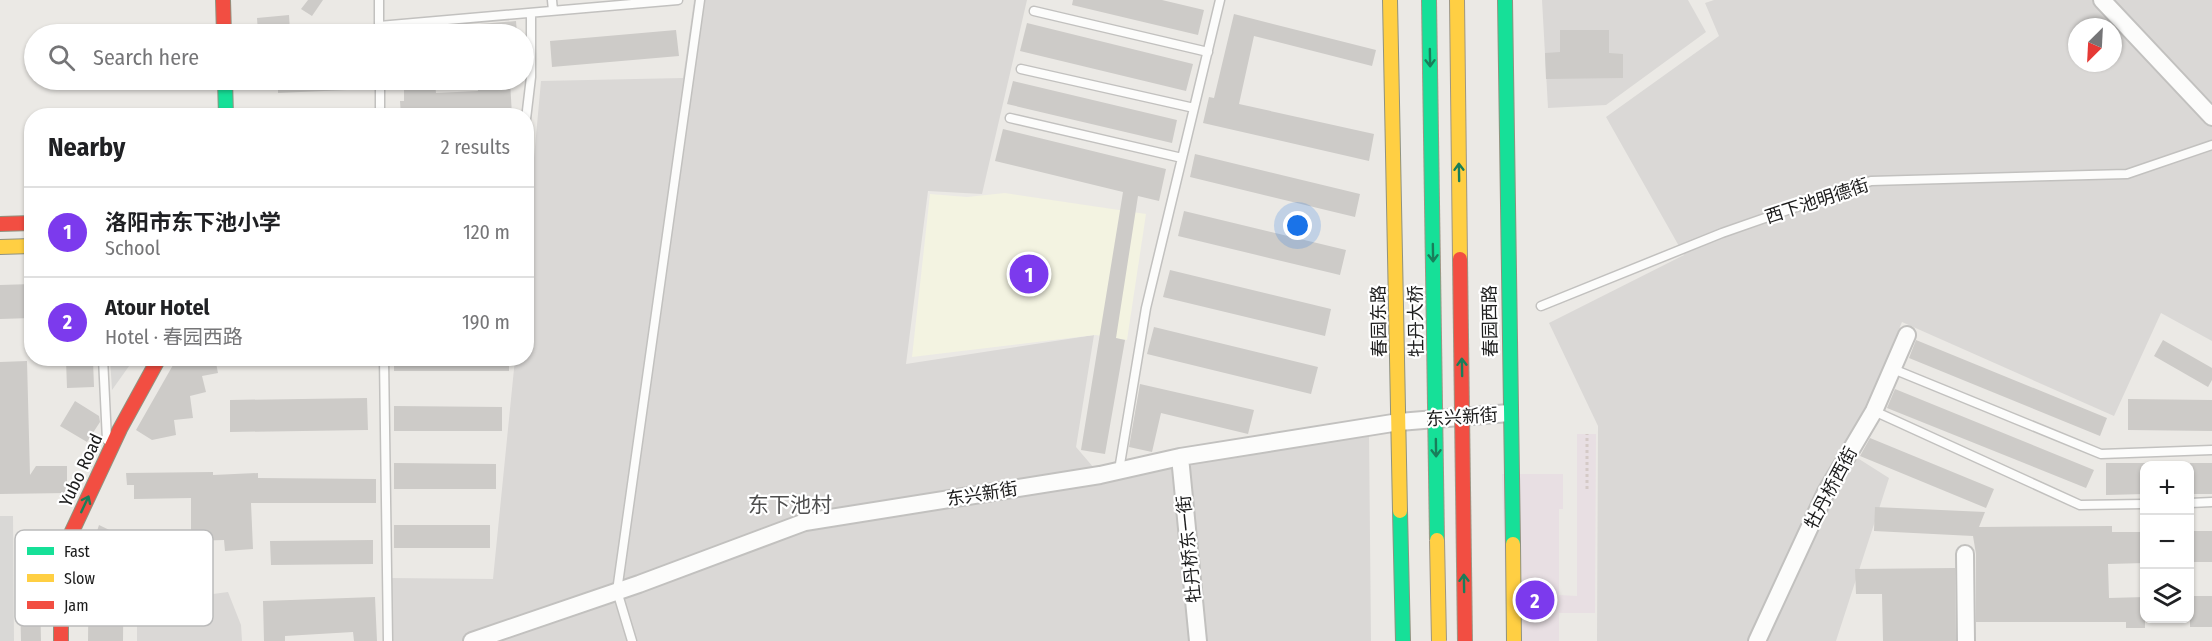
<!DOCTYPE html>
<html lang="en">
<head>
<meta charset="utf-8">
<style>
  body { margin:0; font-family:"Fira Sans Condensed","Noto Sans SC",sans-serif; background:#f6f6f6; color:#202124 }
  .controls { position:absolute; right:18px; bottom:18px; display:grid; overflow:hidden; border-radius:12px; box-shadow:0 2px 4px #0004 }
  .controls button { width:54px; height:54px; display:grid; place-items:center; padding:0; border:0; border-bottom:2px solid #e0e0e0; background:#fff; color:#202124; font:30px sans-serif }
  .compass { position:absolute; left:2068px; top:18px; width:54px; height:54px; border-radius:50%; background:#fff; box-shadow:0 2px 4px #0004; rotate:204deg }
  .you { position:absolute; left:1298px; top:226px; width:21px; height:21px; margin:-15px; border:4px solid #fff; border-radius:50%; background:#1a73e8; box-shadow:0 0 0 9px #1a73e833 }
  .badge { display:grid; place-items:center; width:39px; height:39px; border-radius:50%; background:#7c3aed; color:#fff; font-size:20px; font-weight:700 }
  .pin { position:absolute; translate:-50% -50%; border:3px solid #fff; box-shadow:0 2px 6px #0006 }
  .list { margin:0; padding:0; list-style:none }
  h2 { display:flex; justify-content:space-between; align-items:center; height:78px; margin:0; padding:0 24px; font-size:26px }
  h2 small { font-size:20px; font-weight:400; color:#757577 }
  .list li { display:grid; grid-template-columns:39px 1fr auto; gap:18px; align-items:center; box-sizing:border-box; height:90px; padding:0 24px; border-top:2px solid #e0e0e0 }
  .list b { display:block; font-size:22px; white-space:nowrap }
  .list p { margin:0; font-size:20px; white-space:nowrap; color:#757577 }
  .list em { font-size:20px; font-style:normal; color:#757577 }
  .icon { flex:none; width:33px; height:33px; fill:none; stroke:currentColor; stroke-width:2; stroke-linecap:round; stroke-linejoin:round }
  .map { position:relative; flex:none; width:2212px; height:641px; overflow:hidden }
  .search { position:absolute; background:#fff; box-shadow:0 2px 4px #0004; left:24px; top:24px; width:510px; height:66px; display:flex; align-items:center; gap:15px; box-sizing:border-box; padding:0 21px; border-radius:33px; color:#757577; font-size:22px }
  .panel { position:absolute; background:#fff; box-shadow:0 2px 4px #0004; left:24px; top:108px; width:510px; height:258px; border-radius:24px }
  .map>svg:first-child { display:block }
  .residential { fill:#dad8d6; fill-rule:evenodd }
  .industrial { fill:#e8dfe3 }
  .education { fill:#f3f3e1 }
  .religious { fill:#d9d8d6 }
  .building { fill:#cdcbc8 }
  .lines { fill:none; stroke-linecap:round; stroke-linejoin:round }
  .lane-casing { stroke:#c2c1bf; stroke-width:11 }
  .street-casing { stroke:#c2c1bf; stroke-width:20 }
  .fast-casing { stroke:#90927f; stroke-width:16 }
  .slow-casing { stroke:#90927f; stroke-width:16 }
  .jam-casing { stroke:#90927f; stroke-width:16 }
  .path { stroke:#d4c9c6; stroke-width:3; stroke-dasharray:3 3; stroke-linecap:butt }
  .lane { stroke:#fcfcfb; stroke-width:8 }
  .street { stroke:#fcfcfb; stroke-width:16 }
  .fast { stroke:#16e098; stroke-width:14 }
  .slow { stroke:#ffcf43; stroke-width:14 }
  .jam { stroke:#f24e42; stroke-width:14 }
  .fast-bridge-casing { stroke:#9e9684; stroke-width:16; stroke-linecap:butt }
  .slow-bridge-casing { stroke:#9e9684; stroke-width:16; stroke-linecap:butt }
  .jam-bridge-casing { stroke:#9e9684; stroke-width:16; stroke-linecap:butt }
  .fast-bridge { stroke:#16e098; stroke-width:14 }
  .slow-bridge { stroke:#ffcf43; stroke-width:14 }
  .jam-bridge { stroke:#f24e42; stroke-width:14 }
  .oneway { stroke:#197e5a }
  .labels { text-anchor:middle; stroke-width:4.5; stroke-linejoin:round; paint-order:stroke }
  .street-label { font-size:18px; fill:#1c1c1c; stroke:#fff }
  .quarter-label { font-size:21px; fill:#4f4f4f; stroke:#fff }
  .key { fill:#fff; stroke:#bbb; stroke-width:1.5 }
  .key-label { font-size:16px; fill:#1c1c1c }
</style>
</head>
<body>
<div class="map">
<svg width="2212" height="641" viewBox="0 0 2212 641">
  <rect width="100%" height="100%" fill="#ebe9e5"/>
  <path class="residential" d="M694,0H1027L982,194L928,191L906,364L1094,335L1076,447L1100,475L1369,433L1371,641H393L389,578L493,579L515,359L526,358L527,235L541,81L683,78Z
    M1542,0H1688L1706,32L1606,105L1548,108Z
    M1714,0H2212V341L2161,313L2114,416L1902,322L1848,452L1889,478L1836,641H1597L1598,426L1549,323L1684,255L1606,117L1719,36L1705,3ZM2077,27H2113V63H2077Z
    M228,592L241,625L242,641H137V604Z"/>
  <path class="industrial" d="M1577,434H1596L1595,613H1559V641H1507L1502,474H1563V509H1559V595L1577,596Z"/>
  <path class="education" d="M1005,193L1146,214L1127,340L1095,335L912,357L930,194L967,197Z"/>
  <path class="religious" d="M110,359H134L112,390Z
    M0,516H13L14,641H0Z"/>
  <path class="building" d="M308,0H323L312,16L301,9Z
    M1073,0H1162L1204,10L1198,35L1072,5Z
    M1234,14L1376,50L1372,66L1254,36L1239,104L1374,134L1369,161L1203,123L1209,97L1214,98Z
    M289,15L290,31L258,33L257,18Z
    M516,21L517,34H468V25Z
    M1027,23L1193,64L1186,91L1020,51Z
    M676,30L679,56L552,67L550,41Z
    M1560,30H1609V53L1623,54V78L1546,79L1545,53L1560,52Z
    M278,80H347V90L278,93Z
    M510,80L512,116H401L400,101H404V88H414V84L435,83L436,93L478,91L477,81Z
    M1013,81L1177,120L1172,143L1007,104Z
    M1003,129L1166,169L1159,201L1138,196L1116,338L1125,340L1105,454L1081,450L1123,192L995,161Z
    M1195,154L1360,194L1355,217L1190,177Z
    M1184,211L1346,250L1340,275L1178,236Z
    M1170,270L1331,309L1325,336L1163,297Z
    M32,284V318L0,319V285Z
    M1154,327L1318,367L1311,394L1147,354Z
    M1916,340L2107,418L2100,436L1909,358Z
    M2163,340L2212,368V380L2208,387L2154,356Z
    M177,358H215L218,373L202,376L206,392L190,396L193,418L174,420L176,435L152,440L136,430Z
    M394,358H509V371H394Z
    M66,360H93L94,387L67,388Z
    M27,361L30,475L36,466H67V493L0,494V362Z
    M1140,384L1254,410L1248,434L1161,413L1152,452L1129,447Z
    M1895,389L2094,470L2086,488L1887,408Z
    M367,398L368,430L230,432V400Z
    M2128,399L2212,400V431L2128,430Z
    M75,401L99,416L100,422L87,442L60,426Z
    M394,406L502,407V431H394Z
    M1870,438L1994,489L1986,508L1860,456Z
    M394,463L496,464V489H394Z
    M2106,463H2145V494L2106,495Z
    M2190,463H2212V494H2190Z
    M213,472V475L258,473V478L376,479V503H251L253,549L225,551L224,540L191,541V498L134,499V485H127L126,473Z
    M1875,507L1985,512L1979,527L2112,526V532H2145V563L2108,564L2109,598L2145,597V628H2126V622H1976V554L1973,536L1874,531Z
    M99,525L124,537L123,641H88L89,555Z
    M394,525H490V548H394Z
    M2190,531H2212V562H2190Z
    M373,540V564L271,565L270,541Z
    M19,552H39L41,641H21Z
    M1955,568L1956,641H1883L1882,594H1856L1855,569Z
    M2190,596H2212V627H2190Z
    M375,597L377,641H354L353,632L285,636V641H264L263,601Z"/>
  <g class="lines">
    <defs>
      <path id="lane" d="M379,0V34
        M552,0L553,11
        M1034,11L1208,52
        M379,26L678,0
        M1021,69L1194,108
        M380,80V116
        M1010,118L1182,158
        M526,119L531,77V13
        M1541,306L1722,233L1871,181L2127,174L2212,145
        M103,358L107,440
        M384,358L388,641
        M1893,369L2101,454L2212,450
        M1874,411L2080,505L2144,504
        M1119,470L1146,308L1220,0
        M2190,503L2212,502
        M632,641L617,591L700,0"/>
      <path id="street" d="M2102,0L2212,117
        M1180,457L1198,641
        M1965,554L1966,641
        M472,641L639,584L805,522L1100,475L1180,457L1399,422L1509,413
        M1757,641L1826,492L1874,411L1907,335"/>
      <path id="fast" d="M1505,0L1513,544
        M225,80L226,116
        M1400,511L1403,641"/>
      <path id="slow" d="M1390,0L1400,511
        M0,247L32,246
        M1513,544L1514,641"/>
      <path id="jam" d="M223,0L224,34
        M0,224L32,223
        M61,641V555L120,429L159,358"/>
    </defs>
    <use href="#lane" class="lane-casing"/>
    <use href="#street" class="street-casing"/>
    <use href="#fast" class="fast-casing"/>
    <use href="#slow" class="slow-casing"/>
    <use href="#jam" class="jam-casing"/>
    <path class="path" d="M1587,489V434"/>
    <use href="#lane" class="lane"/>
    <use href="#street" class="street"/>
    <use href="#fast" class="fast"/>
    <use href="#slow" class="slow"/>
    <use href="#jam" class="jam"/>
    <defs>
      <path id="fast-bridge" d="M1429,0L1437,540"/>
      <path id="slow-bridge" d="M1457,0L1460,259
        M1437,540L1439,641"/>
      <path id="jam-bridge" d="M1460,259L1465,641"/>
    </defs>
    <use href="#fast-bridge" class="fast-bridge-casing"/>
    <use href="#slow-bridge" class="slow-bridge-casing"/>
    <use href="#jam-bridge" class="jam-bridge-casing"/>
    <use href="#fast-bridge" class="fast-bridge"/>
    <use href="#slow-bridge" class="slow-bridge"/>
    <use href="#jam-bridge" class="jam-bridge"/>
  </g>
  <defs><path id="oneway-shaft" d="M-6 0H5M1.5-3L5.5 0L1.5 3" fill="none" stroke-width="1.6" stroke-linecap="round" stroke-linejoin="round" transform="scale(1.5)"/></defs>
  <g class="oneway">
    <use href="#oneway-shaft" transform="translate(1430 58) rotate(89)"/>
    <use href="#oneway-shaft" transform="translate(1459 172) rotate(-91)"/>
    <use href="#oneway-shaft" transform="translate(1433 253) rotate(89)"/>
    <use href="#oneway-shaft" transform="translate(1462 367) rotate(-91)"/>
    <use href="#oneway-shaft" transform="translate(1436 448) rotate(89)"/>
    <use href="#oneway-shaft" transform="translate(85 504) rotate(-65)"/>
    <use href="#oneway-shaft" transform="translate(1464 583) rotate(-91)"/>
  </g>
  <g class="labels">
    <g class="street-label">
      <text transform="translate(1817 201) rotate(-18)" y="6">西下池明德街</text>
      <text transform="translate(1379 321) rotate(-91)" y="6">春园东路</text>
      <text transform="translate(1416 321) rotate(-91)" y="6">牡丹大桥</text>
      <text transform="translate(1490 321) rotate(-91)" y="6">春园西路</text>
      <text transform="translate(1462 417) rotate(-4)" y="6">东兴新街</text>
      <text transform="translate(81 470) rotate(-65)" y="6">Yubo Road</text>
      <text transform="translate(1831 488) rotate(-62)" y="6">牡丹桥西街</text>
      <text transform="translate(982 494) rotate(-9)" y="6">东兴新街</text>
      <text transform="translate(1189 549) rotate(-96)" y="6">牡丹桥东一街</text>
    </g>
    <g class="quarter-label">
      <text x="790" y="512">东下池村</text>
    </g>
  </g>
  <rect x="15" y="530" width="198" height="96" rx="9" class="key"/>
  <rect x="27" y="547" width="27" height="8" fill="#16e098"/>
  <rect x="27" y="574" width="27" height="8" fill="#ffcf43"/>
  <rect x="27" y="601" width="27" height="8" fill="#f24e42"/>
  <g class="key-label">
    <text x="64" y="557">Fast</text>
    <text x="64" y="584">Slow</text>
    <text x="64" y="611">Jam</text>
  </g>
</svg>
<div class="controls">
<button>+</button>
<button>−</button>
<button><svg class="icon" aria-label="layers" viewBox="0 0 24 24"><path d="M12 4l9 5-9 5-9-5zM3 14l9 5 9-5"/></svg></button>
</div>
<svg class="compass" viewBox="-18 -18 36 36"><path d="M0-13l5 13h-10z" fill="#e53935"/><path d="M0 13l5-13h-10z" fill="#757577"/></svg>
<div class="you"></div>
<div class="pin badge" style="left:1029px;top:274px">1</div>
<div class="pin badge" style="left:1535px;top:600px">2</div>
<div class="search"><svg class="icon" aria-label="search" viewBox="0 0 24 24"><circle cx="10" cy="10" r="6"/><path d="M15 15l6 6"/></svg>Search here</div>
<section class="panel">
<h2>Nearby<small>2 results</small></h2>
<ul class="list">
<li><span class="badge">1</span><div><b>洛阳市东下池小学</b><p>School</p></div><em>120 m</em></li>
<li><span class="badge">2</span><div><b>Atour Hotel</b><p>Hotel · 春园西路</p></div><em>190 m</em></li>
</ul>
</section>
</div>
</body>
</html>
